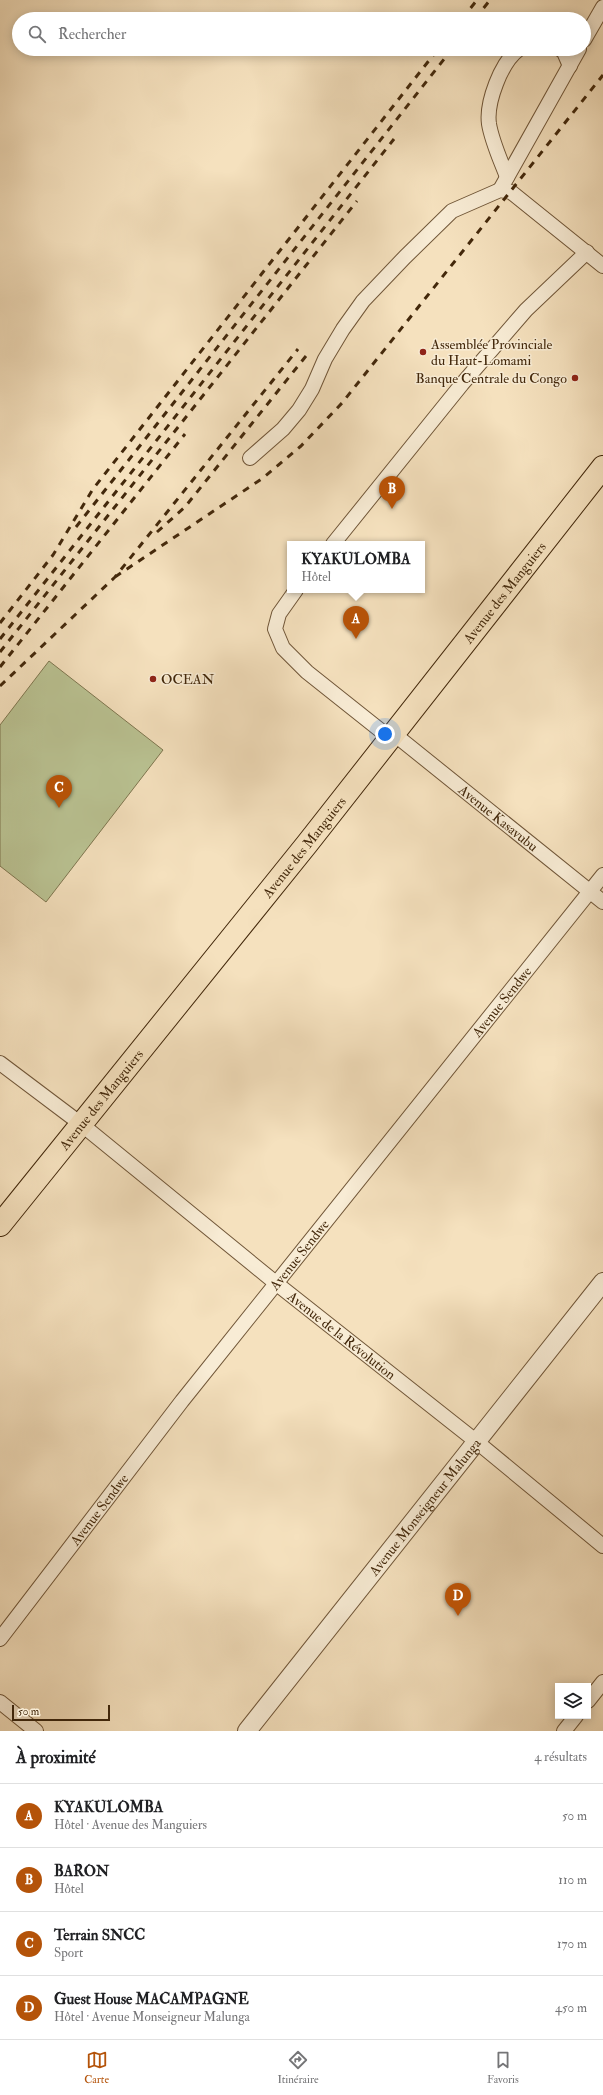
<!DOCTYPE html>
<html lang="fr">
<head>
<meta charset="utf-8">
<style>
  body { margin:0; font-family:"IM FELL Double Pica",serif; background:#f2f2f2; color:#202124 }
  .controls { position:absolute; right:12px; bottom:12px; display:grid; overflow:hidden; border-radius:0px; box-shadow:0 2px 10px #0003 }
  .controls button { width:36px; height:36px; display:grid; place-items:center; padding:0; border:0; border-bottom:1px solid #e0e0e0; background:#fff; color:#202124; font:20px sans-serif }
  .scale { position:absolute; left:12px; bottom:10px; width:98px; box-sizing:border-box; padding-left:4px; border:2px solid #43280b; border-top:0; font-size:11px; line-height:14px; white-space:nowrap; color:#43280b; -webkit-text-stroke:3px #f8ecd5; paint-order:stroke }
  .you { position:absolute; left:385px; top:734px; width:14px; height:14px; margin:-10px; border:3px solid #fff; border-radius:50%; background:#1a73e8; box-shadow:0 0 0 6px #1a73e833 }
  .badge { display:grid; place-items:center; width:26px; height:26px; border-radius:50%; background:#b45309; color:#fff; font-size:13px; font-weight:700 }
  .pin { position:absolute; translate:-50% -33px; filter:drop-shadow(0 1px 2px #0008) }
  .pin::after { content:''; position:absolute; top:21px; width:14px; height:12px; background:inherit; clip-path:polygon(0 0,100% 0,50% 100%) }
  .popup { position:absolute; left:287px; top:541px; width:138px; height:52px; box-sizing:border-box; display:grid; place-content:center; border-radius:0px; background:#fff; filter:drop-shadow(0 1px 3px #0005); font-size:13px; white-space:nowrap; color:#757577 }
  .popup b { font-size:15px; color:#202124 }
  .popup::after { content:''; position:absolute; left:50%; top:100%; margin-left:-8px; border:8px solid transparent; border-top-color:#fff }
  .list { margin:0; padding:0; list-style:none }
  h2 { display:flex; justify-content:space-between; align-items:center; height:52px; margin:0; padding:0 16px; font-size:17px }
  h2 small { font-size:13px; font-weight:400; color:#757577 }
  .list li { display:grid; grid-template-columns:26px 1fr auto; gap:12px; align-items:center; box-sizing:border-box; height:64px; padding:0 16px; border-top:1px solid #e0e0e0 }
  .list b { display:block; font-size:15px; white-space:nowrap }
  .list p { margin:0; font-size:13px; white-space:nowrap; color:#757577 }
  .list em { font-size:13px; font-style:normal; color:#757577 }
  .icon { flex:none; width:22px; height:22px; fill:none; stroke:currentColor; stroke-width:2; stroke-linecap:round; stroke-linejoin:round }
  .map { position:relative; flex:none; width:603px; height:1731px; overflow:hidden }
  .search { position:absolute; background:#fff; box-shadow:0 2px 10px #0003; left:12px; right:12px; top:12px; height:44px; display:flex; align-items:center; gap:10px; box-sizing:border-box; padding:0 14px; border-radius:22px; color:#757577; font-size:15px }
  .sheet { height:308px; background:#fff }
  nav { display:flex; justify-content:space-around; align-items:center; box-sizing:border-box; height:56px; border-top:1px solid #e0e0e0; background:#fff; font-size:11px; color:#757577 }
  nav a { display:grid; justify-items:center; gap:2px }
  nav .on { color:#b45309 }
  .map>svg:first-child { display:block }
  .green { fill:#bac393; stroke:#7e764f }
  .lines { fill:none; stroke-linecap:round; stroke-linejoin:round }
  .minor-casing { stroke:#705638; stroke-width:16 }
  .tertiary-casing { stroke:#705638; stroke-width:20 }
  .trunk-casing { stroke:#43280b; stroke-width:24 }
  .minor { stroke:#f8ecd5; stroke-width:14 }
  .tertiary { stroke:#f8ecd5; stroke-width:18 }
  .trunk { stroke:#f5e1be; stroke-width:22 }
  .rail { stroke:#43280b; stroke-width:3; stroke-dasharray:7 7; stroke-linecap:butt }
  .poi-dot { fill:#8f2418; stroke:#f8ecd5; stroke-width:1.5 }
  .labels { text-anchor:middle; stroke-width:3; stroke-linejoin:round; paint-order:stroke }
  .poi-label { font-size:14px; fill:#43280b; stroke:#f8ecd5; text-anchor:start }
  .street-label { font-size:14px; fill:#43280b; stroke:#f8ecd5 }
</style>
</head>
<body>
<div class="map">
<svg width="603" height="1731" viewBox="0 0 603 1731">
  <rect width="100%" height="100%" fill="#f5e1be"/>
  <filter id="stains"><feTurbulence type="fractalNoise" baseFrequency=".005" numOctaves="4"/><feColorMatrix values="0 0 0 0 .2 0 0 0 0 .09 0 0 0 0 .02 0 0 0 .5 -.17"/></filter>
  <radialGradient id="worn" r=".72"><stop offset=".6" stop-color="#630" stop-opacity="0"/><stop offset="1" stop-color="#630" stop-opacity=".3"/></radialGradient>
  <path class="green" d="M49,661L163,750L46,902L0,866V725Z"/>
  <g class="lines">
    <defs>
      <g id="minor">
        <path d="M584,40L603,7"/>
        <path d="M560,49L564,52L570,66"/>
        <path d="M507,177C501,161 492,142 489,124C486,103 501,62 519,49"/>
        <path d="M500,190L579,49"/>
        <path d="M250,458L283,429L299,410L312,389L325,359L343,329L363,301L405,257L452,211L500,190L511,192L603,266"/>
        <path d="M333,544L462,384L526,310L587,252"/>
        <path d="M296,590L279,614L275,629L283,648L307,672L390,738"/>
        <path id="s1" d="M394,734L603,902"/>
        <path id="s2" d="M0,1063L81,1124L277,1284L477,1442L603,1546"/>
        <path id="s3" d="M0,1639L182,1401L603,875"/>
        <path d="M588,1701L603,1682"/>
        <path d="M0,1702L36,1731"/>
        <path d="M564,1731L576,1716"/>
      </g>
      <g id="tertiary">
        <path id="s4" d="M247,1731L603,1282"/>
      </g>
      <g id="trunk">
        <path id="s5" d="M0,1225L307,844L603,467"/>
      </g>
    </defs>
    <use href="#minor" class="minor-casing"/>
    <use href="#tertiary" class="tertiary-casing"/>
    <use href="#trunk" class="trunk-casing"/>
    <use href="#minor" class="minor"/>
    <use href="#tertiary" class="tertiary"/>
    <use href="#trunk" class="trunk"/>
    <path class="rail" d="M462,19L477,0
      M475,19L490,0
      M76,527L452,49
      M157,532L185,507L306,356
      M115,577L263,478L301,446L342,403L603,75
      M0,623L53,555L93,489L438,49
      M0,639L394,139
      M0,652L357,201
      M0,667L185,434
      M0,686L115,577L298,349"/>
  </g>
  <g class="poi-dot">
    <circle cx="423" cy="352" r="4"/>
    <circle cx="575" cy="378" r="4"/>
    <circle cx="153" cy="679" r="4"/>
  </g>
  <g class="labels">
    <g class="poi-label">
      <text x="431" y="349">Assemblée Provinciale<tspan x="431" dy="16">du Haut-Lomami</tspan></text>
      <text x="567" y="383" text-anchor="end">Banque Centrale du Congo</text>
      <text x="161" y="684">OCEAN</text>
    </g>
    <g class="street-label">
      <text dy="5" stroke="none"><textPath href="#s5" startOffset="809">Avenue des Manguiers</textPath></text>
      <text dy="5" stroke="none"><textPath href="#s1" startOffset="134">Avenue Kasavubu</textPath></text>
      <text dy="5" stroke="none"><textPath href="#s5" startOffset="485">Avenue des Manguiers</textPath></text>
      <text dy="5" stroke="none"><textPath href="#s3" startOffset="811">Avenue Sendwe</textPath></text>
      <text dy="5" stroke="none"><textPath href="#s5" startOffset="161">Avenue des Manguiers</textPath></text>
      <text dy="5" stroke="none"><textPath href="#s3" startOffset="487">Avenue Sendwe</textPath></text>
      <text dy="5" stroke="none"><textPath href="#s2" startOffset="437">Avenue de la Révolution</textPath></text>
      <text dy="5" stroke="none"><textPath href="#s4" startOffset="286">Avenue Monseigneur Malunga</textPath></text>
      <text dy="5" stroke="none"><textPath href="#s3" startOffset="163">Avenue Sendwe</textPath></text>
    </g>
  </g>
  <rect width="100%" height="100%" filter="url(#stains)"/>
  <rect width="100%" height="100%" fill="url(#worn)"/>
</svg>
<div class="controls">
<button><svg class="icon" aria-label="layers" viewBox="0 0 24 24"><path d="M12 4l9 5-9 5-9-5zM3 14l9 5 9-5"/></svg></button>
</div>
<div class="scale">50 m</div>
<div class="you"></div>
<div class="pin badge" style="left:356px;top:639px">A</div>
<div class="popup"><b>KYAKULOMBA</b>Hôtel</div>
<div class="pin badge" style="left:392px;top:509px">B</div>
<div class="pin badge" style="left:59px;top:808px">C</div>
<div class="pin badge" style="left:458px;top:1616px">D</div>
<div class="search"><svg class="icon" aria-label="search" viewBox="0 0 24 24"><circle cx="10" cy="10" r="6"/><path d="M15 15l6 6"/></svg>Rechercher</div>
</div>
<section class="sheet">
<h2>À proximité<small>4 résultats</small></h2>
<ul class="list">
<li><span class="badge">A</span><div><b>KYAKULOMBA</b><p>Hôtel · Avenue des Manguiers</p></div><em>50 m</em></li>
<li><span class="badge">B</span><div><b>BARON</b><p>Hôtel</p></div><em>110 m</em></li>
<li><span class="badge">C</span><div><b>Terrain SNCC</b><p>Sport</p></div><em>170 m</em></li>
<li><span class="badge">D</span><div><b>Guest House MACAMPAGNE</b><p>Hôtel · Avenue Monseigneur Malunga</p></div><em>450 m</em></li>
</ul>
</section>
<nav>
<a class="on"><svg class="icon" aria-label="map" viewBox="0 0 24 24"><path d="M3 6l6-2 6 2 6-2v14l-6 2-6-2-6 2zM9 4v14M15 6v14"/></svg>Carte</a>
<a><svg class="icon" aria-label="directions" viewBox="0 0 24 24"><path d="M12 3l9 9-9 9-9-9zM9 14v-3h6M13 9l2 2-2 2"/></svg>Itinéraire</a>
<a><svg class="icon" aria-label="saved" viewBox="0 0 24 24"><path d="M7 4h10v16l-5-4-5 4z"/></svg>Favoris</a>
</nav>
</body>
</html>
